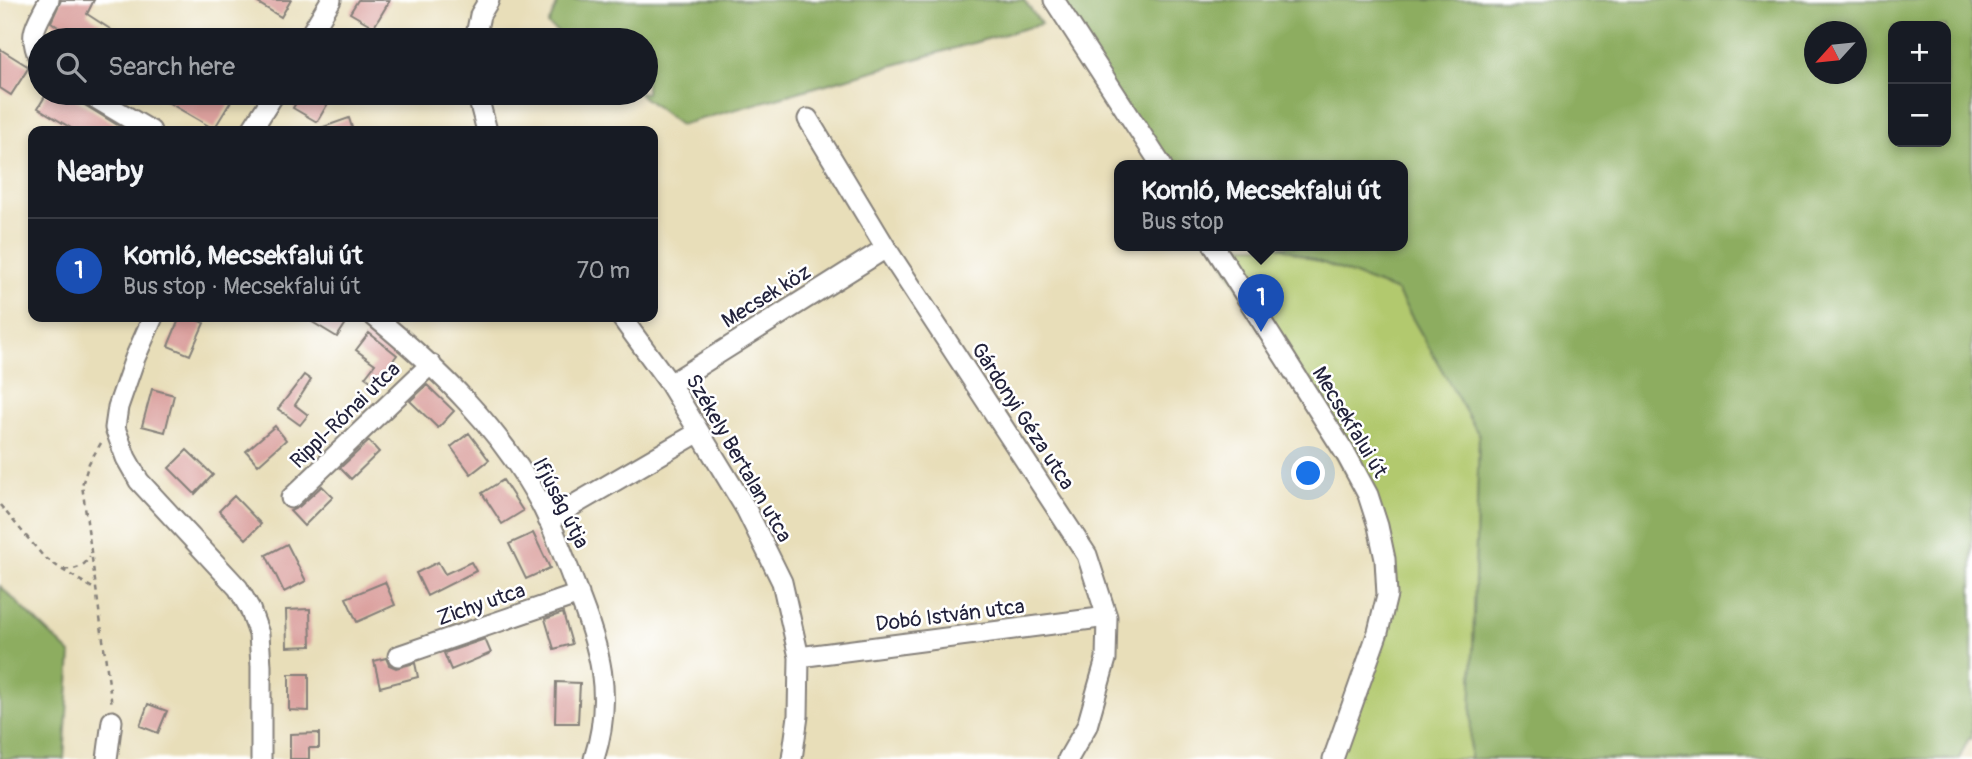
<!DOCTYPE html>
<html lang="en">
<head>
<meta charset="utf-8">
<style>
  body { margin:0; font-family:Pangolin,sans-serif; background:#20242c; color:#f1f3f6 }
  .controls { position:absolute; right:21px; top:21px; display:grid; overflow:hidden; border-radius:14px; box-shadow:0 4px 10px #0003 }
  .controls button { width:63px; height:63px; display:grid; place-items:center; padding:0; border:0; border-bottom:2px solid #363941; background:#171b24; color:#f1f3f6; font:35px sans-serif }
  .compass { position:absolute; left:1804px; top:21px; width:63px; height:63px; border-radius:50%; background:#171b24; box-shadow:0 4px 10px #0003; rotate:243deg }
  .you { position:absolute; left:1309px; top:474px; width:24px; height:24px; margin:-18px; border:5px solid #fff; border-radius:50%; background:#1a73e8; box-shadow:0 0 0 10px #1a73e833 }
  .badge { display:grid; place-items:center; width:46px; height:46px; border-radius:50%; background:#c8321e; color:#fff; font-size:23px; font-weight:700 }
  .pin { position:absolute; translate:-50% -58px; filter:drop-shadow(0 2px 4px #0008) }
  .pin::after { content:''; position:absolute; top:37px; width:24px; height:21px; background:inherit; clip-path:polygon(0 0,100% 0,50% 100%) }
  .popup { position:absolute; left:1114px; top:160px; width:294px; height:91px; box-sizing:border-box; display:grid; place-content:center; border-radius:14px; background:#171b24; filter:drop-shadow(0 2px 5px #0005); font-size:23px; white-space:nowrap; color:#9ea1a6 }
  .popup b { font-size:26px; color:#f1f3f6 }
  .popup::after { content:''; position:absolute; left:50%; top:100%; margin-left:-14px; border:14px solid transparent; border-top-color:#171b24 }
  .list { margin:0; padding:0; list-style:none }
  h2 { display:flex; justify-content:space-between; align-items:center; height:91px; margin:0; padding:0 28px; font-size:30px }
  h2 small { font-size:23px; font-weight:400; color:#9ea1a6 }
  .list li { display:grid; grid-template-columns:46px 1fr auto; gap:21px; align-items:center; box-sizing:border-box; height:105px; padding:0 28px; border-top:2px solid #363941 }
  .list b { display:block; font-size:26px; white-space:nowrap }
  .list p { margin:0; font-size:23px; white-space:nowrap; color:#9ea1a6 }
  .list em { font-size:23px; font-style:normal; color:#9ea1a6 }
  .icon { flex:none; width:38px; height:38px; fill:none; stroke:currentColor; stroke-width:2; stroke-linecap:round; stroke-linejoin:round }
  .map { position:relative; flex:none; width:1972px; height:759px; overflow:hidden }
  .search { position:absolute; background:#171b24; box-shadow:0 4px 10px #0003; left:28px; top:28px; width:630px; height:77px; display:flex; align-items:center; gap:18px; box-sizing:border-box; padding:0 24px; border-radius:38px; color:#9ea1a6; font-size:26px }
  .panel { position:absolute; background:#171b24; box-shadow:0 4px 10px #0003; left:28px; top:126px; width:630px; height:196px; border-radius:14px }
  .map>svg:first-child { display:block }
  .green { fill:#b2c96e; stroke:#6a7654; stroke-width:2 }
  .forest { fill:#8dad61; stroke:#58684e; stroke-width:2; fill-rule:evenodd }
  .building { fill:#da9f9c }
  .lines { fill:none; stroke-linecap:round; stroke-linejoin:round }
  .minor-casing { stroke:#85807a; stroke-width:23 }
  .path { stroke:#85807a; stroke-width:2.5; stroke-dasharray:5 5; stroke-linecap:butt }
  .minor { stroke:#fff; stroke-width:19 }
  .labels { text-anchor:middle; stroke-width:5; stroke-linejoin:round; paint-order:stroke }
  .street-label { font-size:21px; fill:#22223b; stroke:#fff }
</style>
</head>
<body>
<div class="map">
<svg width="1972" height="759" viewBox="0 0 1972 759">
  <rect width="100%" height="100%" fill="#fff"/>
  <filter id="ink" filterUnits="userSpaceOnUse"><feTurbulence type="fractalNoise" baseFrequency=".0143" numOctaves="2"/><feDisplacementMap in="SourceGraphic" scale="14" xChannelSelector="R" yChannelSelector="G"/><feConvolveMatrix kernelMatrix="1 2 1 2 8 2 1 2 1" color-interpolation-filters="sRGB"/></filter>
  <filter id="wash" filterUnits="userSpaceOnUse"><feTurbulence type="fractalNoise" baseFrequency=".00686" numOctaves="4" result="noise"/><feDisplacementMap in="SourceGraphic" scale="28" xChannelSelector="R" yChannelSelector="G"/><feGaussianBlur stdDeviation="1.57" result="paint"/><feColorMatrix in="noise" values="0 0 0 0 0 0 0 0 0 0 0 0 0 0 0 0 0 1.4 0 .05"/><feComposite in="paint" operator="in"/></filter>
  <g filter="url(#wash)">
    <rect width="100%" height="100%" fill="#e8deb9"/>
    <path class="green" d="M1214,246H1278L1397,291L1479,435L1470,759H1333L1378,632V526Z"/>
    <path class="forest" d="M559,0H1024L1041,24L680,125L638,93H646V40H569L548,25Z
      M1054,0H1972V739L1969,738L1959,759H1470L1479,435L1397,291L1278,246H1403V166H1162ZM1893,26H1946V142H1893ZM1814,32H1856V74H1814Z
      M0,586L71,654L64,759H0Z"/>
    <g id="blocks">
      <path class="building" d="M61,0H94L87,14L127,40H76L51,22Z
        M253,0H291L281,17Z
        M358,0H390L374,27L350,13Z
        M0,49L29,67L11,95L0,88Z
        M47,93H65L127,131H76L38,108Z
        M152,93H236L214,129Z
        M302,93H334L317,122L293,108Z
        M349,118L353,131H316L315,130Z
        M180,317H190L204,323L190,355L168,346Z
        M304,317H350L337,337Z
        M369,333L397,355L375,384L365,377L375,364L356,350Z
        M304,375L311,380L295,405L308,415L300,425L278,409Z
        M427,385L454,411L438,428L410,401Z
        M152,389L174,395L165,432L142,426Z
        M275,426L286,440L258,465L246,451Z
        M469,433L489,460L471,474L451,447Z
        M369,441L379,452L351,479L340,468Z
        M187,450L213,475L195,494L169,468Z
        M503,480L523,511L502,524L482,493Z
        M322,486L333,497L304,526L290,511L299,507Z
        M234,496L261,524L246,539L219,511Z
        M533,533L550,568L526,579L509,544Z
        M287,544L306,581L284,592L266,555Z
        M438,562L445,574L471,562L476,571L427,596L416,573Z
        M385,582L395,605L357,622L346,598Z
        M310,609L311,646L287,647L286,610Z
        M563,613L572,644L554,649L545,619Z
        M485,639L491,653L451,670L444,653Z
        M386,658L389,665L396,668L415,663L418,677L380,687L374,661Z
        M289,674H309V711L289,710Z
        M556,682L580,683L578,723H555Z
        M148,704L167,711L158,733L140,726Z
        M319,733V748H309V759H290V734Z"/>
    </g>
  </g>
  <g filter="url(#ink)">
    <use href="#blocks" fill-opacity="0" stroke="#85807a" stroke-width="2"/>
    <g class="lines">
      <defs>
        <path id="minor" d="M1054,0L1162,166
          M307,40L331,0
          M475,40L480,15L489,0
          M40,61C27,32 36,26 49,0
          M87,93L151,131
          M477,93L487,131
          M808,119L886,248L1087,555L1107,617L1106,659L1087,726L1068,759
          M251,131L275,93
          M1214,246L1347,456L1368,495L1378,526L1385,559L1387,595L1378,632L1333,759
          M153,317L135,358L118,407L115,428L126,458L139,481L238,588L250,609L259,634L261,666V759
          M375,317C440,370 501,429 541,504C555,531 565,560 576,588C600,647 614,696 594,759
          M621,317L670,384L746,509L782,582L799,657L798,716L792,759
          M670,384L886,248
          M291,498L431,364
          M548,520L699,432
          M398,656L579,594
          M799,657L1107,617
          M107,759L112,721"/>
      </defs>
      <use href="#minor" class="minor-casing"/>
      <path class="path" d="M101,443L89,463L82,485L112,706
        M0,505L43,556L61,569L96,590
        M64,569C76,570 84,567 90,556"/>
      <use href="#minor" class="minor"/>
    </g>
  </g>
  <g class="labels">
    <g class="street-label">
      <text transform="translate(766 296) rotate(-32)" y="7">Mecsek köz</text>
      <text transform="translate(345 415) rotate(-44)" y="7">Rippl-Rónai utca</text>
      <text transform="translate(1023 416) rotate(57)" y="7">Gárdonyi Géza utca</text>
      <text transform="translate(1350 422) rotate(59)" y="7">Mecsekfalui út</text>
      <text transform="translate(739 458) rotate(60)" y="7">Székely Bertalan utca</text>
      <text transform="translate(561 503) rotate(63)" y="7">Ifjúság útja</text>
      <text transform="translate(481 604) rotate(-19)" y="7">Zichy utca</text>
      <text transform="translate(950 615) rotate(-7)" y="7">Dobó István utca</text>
    </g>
  </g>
</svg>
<div class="controls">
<button>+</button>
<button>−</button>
</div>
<svg class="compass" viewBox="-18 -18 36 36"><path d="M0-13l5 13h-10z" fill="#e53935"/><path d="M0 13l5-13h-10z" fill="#9ea1a6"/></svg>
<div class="you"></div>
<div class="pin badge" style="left:1261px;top:332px;background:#1a4fb4">1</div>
<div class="popup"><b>Komló, Mecsekfalui út</b>Bus stop</div>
<div class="search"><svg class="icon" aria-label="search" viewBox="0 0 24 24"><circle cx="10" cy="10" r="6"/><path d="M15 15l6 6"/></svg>Search here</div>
<section class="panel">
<h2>Nearby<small></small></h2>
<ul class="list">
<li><span class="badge" style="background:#1a4fb4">1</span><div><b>Komló, Mecsekfalui út</b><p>Bus stop · Mecsekfalui út</p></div><em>70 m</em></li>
</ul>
</section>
</div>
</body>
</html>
